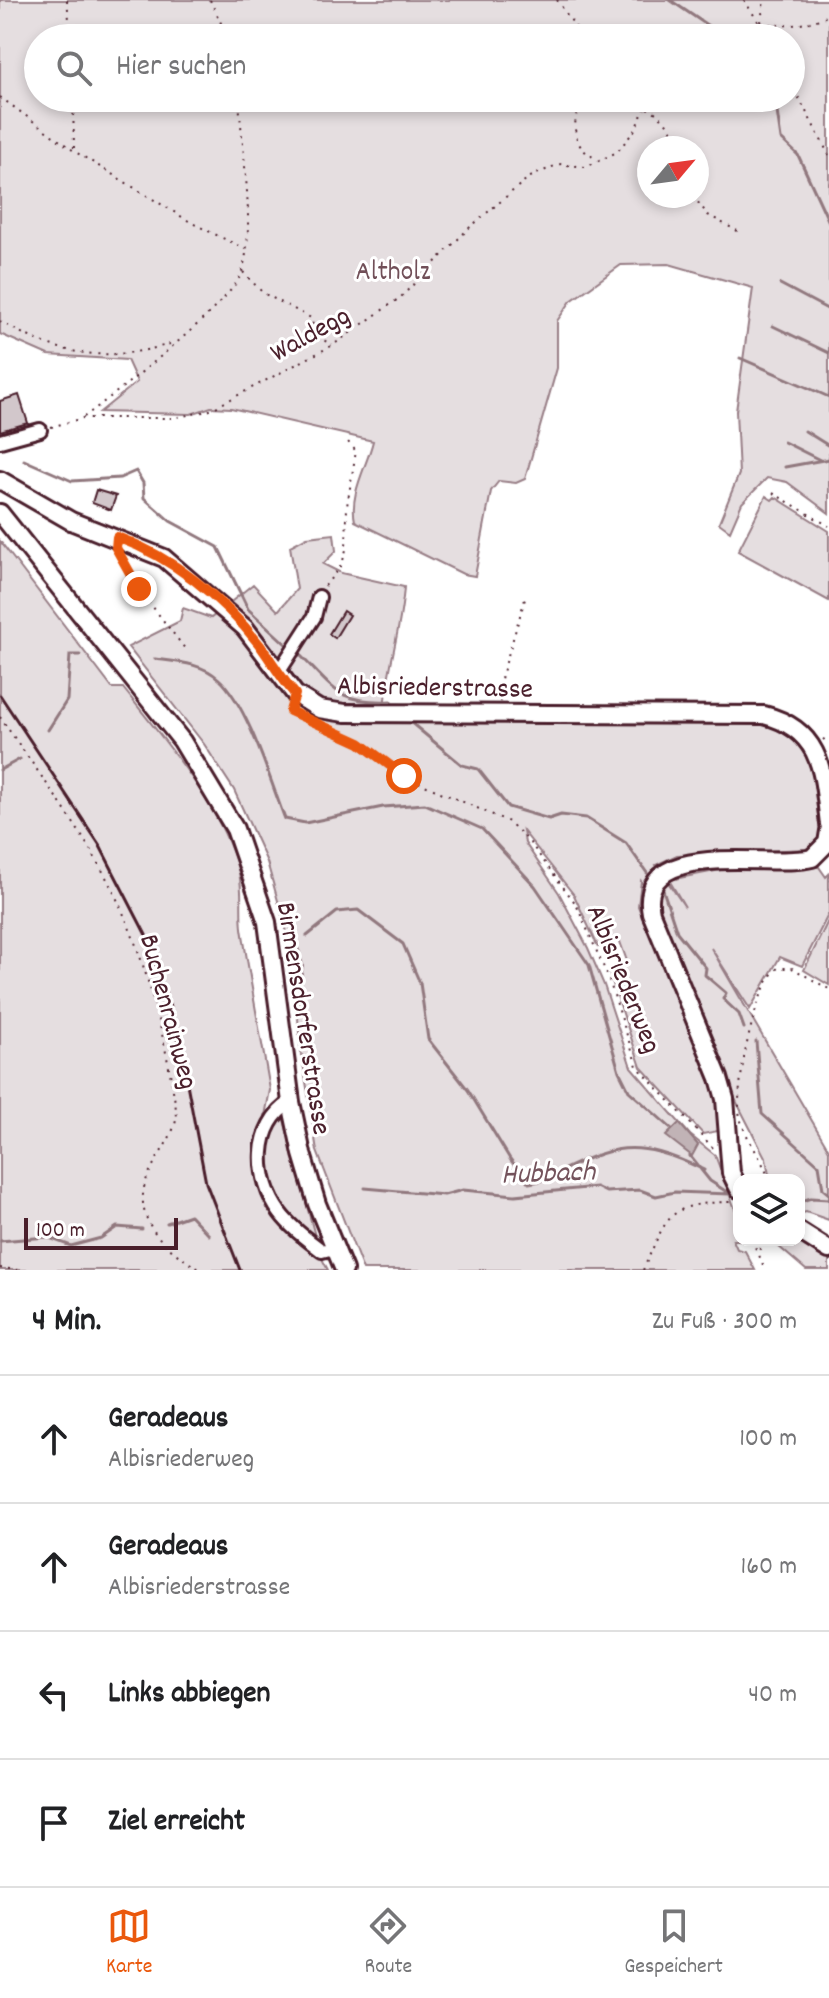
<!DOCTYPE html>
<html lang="de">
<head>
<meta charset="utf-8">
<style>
  body { margin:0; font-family:Dekko,sans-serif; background:#f6f6f6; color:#202124 }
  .controls { position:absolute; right:24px; bottom:24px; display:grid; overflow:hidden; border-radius:16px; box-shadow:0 4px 12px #0003 }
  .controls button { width:72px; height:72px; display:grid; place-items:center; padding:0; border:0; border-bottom:2px solid #e0e0e0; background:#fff; color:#202124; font:40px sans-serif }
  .compass { position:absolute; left:637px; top:136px; width:72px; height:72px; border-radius:50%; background:#fff; box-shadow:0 4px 12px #0003; rotate:61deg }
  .scale { position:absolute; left:24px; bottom:20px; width:154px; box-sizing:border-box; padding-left:8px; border:4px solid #4a1f2b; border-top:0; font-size:22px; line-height:28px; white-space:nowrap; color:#4a1f2b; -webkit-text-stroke:6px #fff; paint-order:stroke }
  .stop { position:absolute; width:24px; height:24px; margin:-18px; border:6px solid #ea580c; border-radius:50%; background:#fff }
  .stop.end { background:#ea580c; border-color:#fff; box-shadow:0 2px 8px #0008 }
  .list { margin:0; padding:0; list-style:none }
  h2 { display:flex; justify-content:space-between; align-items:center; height:104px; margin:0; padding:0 32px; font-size:34px }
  h2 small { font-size:26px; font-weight:400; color:#757577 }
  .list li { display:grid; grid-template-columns:52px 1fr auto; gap:24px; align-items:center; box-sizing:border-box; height:128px; padding:0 32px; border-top:2px solid #e0e0e0 }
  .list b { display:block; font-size:30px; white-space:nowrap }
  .list p { margin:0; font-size:26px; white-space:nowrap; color:#757577 }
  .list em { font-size:26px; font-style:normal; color:#757577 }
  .icon { flex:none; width:44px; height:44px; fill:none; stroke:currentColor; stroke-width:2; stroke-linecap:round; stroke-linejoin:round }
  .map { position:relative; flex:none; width:829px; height:1270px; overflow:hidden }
  .search { position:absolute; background:#fff; box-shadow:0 4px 12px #0003; left:24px; right:24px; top:24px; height:88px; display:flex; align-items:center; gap:20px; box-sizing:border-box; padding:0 28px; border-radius:44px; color:#757577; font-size:30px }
  .sheet { height:616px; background:#fff }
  nav { display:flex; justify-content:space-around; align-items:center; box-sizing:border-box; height:112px; border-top:2px solid #e0e0e0; background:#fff; font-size:22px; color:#757577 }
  nav a { display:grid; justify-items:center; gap:4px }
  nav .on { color:#ea580c }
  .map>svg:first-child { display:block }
  .green { fill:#e5dee0; stroke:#987e86; stroke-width:2; fill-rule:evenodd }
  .water { fill:#c1b3b6; stroke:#91787e; stroke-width:2 }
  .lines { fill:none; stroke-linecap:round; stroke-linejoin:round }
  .stream { stroke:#91787e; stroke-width:3 }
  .building { fill:#d2c7cb; stroke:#4a1f2b; stroke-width:2 }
  .minor-casing { stroke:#4a1f2b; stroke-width:18 }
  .major-casing { stroke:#4a1f2b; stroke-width:22 }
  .path { stroke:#4a1f2b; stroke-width:2; stroke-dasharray:2 6; stroke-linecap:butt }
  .minor { stroke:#fff; stroke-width:12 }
  .major { stroke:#fff; stroke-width:16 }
  .rail { stroke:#4a1f2b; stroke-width:3 }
  .route { stroke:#ea580c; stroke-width:10 }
  .labels { text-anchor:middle; stroke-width:6; stroke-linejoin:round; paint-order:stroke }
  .park-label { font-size:28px; fill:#714f58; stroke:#fff }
  .street-label { font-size:28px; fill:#4a1f2b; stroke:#fff }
  .water-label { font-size:30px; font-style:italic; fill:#74535c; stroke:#fff }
</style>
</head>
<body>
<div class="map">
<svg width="829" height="1270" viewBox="0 0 829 1270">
  <rect width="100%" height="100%" fill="#fff"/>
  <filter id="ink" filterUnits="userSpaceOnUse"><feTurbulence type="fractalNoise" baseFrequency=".0125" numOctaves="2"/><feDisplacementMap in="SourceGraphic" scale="16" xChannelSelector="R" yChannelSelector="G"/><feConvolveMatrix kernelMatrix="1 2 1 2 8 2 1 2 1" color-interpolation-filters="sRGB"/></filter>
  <g filter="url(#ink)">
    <path class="green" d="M0,0H829V513L787,482L767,478L742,503L730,531L719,523L739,474L736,411L753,288L669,264L621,265L571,301L557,321V368L525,479L516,483L499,481L491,491L475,576L463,574L355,521C349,494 367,466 373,441L231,408L211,407L191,414L100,412L137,382L127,360L48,355L0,334ZM38,38H791V98H38ZM649,148H697V196H649Z
      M766,496L772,500L775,497L829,531V601L738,551Z
      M334,534L336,551L323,564L341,573L404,587C401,632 385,675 383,720L557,724L755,720L790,732L811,762L821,838L806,849L677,855L656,865L685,907L669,880L736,867H819L826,877L829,874V913L802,966L780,957L750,1009L711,948L829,1150V1220L806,1212L799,1214V1180H770L766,1159L731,1091L659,908L641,881L638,906L713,1089L719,1109L718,1131L703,1134L641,1067L609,972L627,961L619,939L598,947L574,895L523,831L525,843L559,893L588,948L604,985L631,1067L690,1135L715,1155L735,1209L739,1211V1240H745H733L737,1249L745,1251L755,1270H363L317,1151L300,1044L297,1005L303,966L299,950L288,936L267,862L234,790L204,744L128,647L180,621L183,608L211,618L253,584L278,611L297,589L290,546L307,537Z
      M0,541L112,688H123C163,738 224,810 239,873C243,890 240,910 242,928C250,982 261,1036 270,1090L265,1116H283L320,1255L328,1270H0Z
      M829,919V985L804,970Z
      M771,1240H798L829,1259V1270H806Z"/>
    <path class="water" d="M679,1123L698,1145L692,1156L666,1136Z"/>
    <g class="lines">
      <path class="stream" d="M670,0L726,38
        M775,98L781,139L798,155L829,222
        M780,284L829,310
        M773,326L829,353
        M740,358L829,397
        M805,431L829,446
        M784,442L820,460
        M24,460L72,481L120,478L136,471L143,483L144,498L170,521L218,547L248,609L288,646
        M785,467L829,459
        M300,655C336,691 338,703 391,701
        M155,659C178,662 202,663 219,679C248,705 271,783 285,819L305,823L383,807L425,804L482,829L535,886L589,965L619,1071L629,1091L672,1129
        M409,721L462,765L478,769L508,807L549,819L561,815L586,818L626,843L647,873
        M48,730L67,700L70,655H80
        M0,770L20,759
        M663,890L677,932L706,968L705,975L726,993L723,999L739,1014L744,1028
        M307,936L337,912L358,910L403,944L420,983L428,1039L468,1090L510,1159L529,1183L540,1181C611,1147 629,1134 704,1170
        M756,1041L762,1114L819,1165L823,1189L829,1194
        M690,1156L710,1181L730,1194
        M365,1188L444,1195L463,1190L515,1195L596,1187L606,1192L640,1190L656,1196L675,1192L730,1194
        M799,1202L811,1198L829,1199
        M167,1223L190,1215L209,1235
        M0,1241L47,1237L71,1246L101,1238L117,1227L142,1229"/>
    </g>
    <path class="building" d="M19,395L28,423L0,431V401Z
      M96,490L116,496L111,510L92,503Z
      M343,611L349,615L335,638L329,634Z"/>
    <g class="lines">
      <defs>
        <path id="minor" d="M0,441L40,430
          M278,673L314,617L319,597
          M291,1102C253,1125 255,1179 280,1213C291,1228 308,1240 322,1251L334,1248"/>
        <path id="major" d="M0,480L71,521L164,558L245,628L295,694L319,709L345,713L764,715C823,730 823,774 829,824
          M0,513L182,741L235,829L267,922L291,1102L302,1154L317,1204L344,1270
          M739,1189L731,1173L725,1099L719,1078L651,913C636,836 772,869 812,858L827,843L829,831
          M799,1231L829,1250"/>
      </defs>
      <use href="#minor" class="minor-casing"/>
      <use href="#major" class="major-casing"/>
      <path class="path" d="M67,0L71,38
        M210,0L228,38
        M557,0L583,38
        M744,0L769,38
        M761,22L764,0
        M761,23C787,27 805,26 829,15
        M738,38L760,24
        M791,83L829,155
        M0,97L74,151L192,223L245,249
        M73,98L74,149
        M581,98C573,123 569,146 597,159
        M647,108C669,117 671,137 689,148
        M693,196L708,215L741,233
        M243,272L263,293L311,318L316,337L332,344
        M0,321C58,356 105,363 170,344
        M84,417C116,393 229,306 241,274C257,232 241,145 239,98
        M51,427L83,418H173L208,411L333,345L401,297L468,229L528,178L559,164L586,167L617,152L634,131L650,98
        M773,493L829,526
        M119,554L139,589L186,650
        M325,586L342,564L346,550L347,506L356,451L348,442
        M500,702V682L525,599
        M291,707L290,711L299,717L360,743L404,776L509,822L527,839L576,904L608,977L637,1066L715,1150
        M0,717C36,770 78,824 108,881C145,952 166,1038 177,1116C173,1139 156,1156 147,1178C130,1221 168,1251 201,1270
        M823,740L829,735
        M769,1180C763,1158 745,1139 740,1117C734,1090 755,984 778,968H792L829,989
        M752,1240L758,1254
        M761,1240L759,1255L765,1270
        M0,1268L19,1270
        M643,1270C668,1215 667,1203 732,1202"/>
      <use href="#minor" class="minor"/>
      <use href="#major" class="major"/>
      <path class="rail" d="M0,695L99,844L146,935L176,1026L206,1183L240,1270"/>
    </g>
  </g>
  <g class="lines" filter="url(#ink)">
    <path class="route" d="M139,589L116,548L117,537C172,557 222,597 259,644C271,660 281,678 295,694L290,711L360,743L404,776"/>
  </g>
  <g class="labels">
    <g class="park-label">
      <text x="393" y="279">Altholz</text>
    </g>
    <g class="street-label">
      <text transform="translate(309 332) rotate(-29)" y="10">Waldegg</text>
      <text transform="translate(435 685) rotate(1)" y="10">Albisriederstrasse</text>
      <text transform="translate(626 978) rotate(68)" y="10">Albisriederweg</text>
      <text transform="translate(171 1011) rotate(75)" y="10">Buchenrainweg</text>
      <text transform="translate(306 1018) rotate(81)" y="10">Birmensdorferstrasse</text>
    </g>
    <g class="water-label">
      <text transform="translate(548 1171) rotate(-2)" y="10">Hubbach</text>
    </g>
  </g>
</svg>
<div class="controls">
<button><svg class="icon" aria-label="layers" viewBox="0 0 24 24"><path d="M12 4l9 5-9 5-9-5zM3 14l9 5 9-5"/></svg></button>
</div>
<svg class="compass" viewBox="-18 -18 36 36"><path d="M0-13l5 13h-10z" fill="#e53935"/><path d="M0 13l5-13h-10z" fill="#757577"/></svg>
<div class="scale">100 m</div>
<div class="stop" style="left:404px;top:776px"></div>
<div class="stop end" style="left:139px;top:589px"></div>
<div class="search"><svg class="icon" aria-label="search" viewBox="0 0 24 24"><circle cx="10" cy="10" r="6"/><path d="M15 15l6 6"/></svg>Hier suchen</div>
</div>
<section class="sheet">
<h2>4 Min.<small>Zu Fuß · 300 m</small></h2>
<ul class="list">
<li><svg class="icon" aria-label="ahead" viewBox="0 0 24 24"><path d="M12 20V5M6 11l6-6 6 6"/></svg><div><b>Geradeaus</b><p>Albisriederweg</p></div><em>100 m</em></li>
<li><svg class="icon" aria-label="ahead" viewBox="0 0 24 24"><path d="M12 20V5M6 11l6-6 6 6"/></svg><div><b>Geradeaus</b><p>Albisriederstrasse</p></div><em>160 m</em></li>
<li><svg class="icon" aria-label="left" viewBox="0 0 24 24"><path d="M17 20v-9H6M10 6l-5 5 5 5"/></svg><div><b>Links abbiegen</b></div><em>40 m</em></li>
<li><svg class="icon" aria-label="arrive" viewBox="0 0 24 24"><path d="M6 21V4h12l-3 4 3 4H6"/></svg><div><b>Ziel erreicht</b></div></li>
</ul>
</section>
<nav>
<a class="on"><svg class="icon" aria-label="map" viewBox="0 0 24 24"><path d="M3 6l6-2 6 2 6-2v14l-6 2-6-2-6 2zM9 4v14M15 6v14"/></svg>Karte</a>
<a><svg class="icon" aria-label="directions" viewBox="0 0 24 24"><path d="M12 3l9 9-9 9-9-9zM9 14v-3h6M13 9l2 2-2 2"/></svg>Route</a>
<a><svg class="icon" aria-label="saved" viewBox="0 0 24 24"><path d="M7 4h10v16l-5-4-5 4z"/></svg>Gespeichert</a>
</nav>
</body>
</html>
